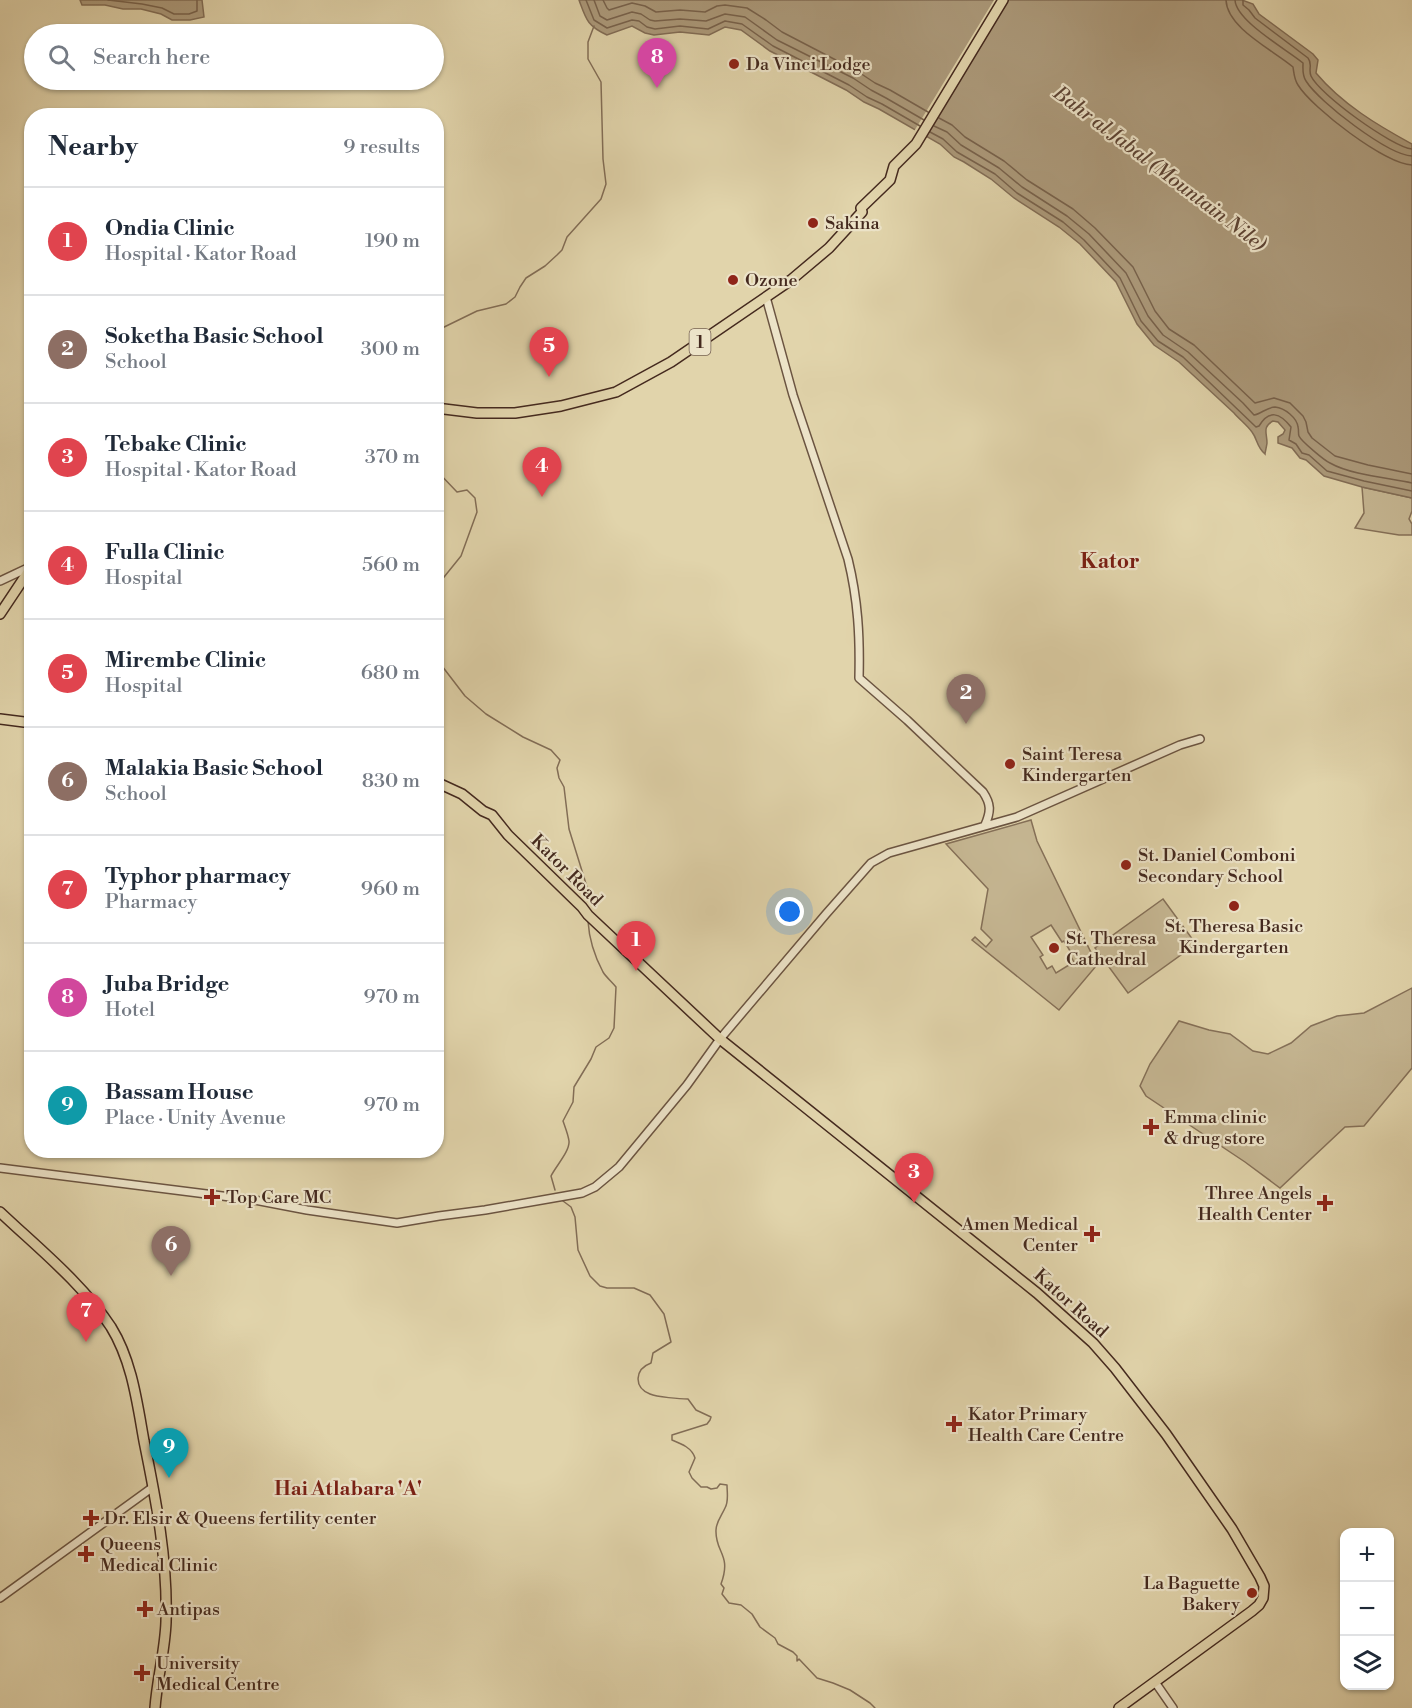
<!DOCTYPE html>
<html lang="en">
<head>
<meta charset="utf-8">
<style>
  body { margin:0; font-family:"Libre Bodoni",serif; background:#f6f6f7; color:#1f2937 }
  .controls { position:absolute; right:18px; bottom:18px; display:grid; overflow:hidden; border-radius:12px; box-shadow:0 2px 4px #0004 }
  .controls button { width:54px; height:54px; display:grid; place-items:center; padding:0; border:0; border-bottom:2px solid #e0e1e3; background:#fff; color:#1f2937; font:30px sans-serif }
  .you { position:absolute; left:790px; top:912px; width:21px; height:21px; margin:-15px; border:4px solid #fff; border-radius:50%; background:#1a73e8; box-shadow:0 0 0 9px #1a73e833 }
  .badge { display:grid; place-items:center; width:39px; height:39px; border-radius:50%; background:#ea580c; color:#fff; font-size:20px; font-weight:700 }
  .pin { position:absolute; translate:-50% -50px; filter:drop-shadow(0 2px 3px #0008) }
  .pin::after { content:''; position:absolute; top:32px; width:21px; height:18px; background:inherit; clip-path:polygon(0 0,100% 0,50% 100%) }
  .list { margin:0; padding:0; list-style:none }
  h2 { display:flex; justify-content:space-between; align-items:center; height:78px; margin:0; padding:0 24px; font-size:26px }
  h2 small { font-size:20px; font-weight:400; color:#747a83 }
  .list li { display:grid; grid-template-columns:39px 1fr auto; gap:18px; align-items:center; box-sizing:border-box; height:108px; padding:0 24px; border-top:2px solid #e0e1e3 }
  .list b { display:block; font-size:22px; white-space:nowrap }
  .list p { margin:0; font-size:20px; white-space:nowrap; color:#747a83 }
  .list em { font-size:20px; font-style:normal; color:#747a83 }
  .icon { flex:none; width:33px; height:33px; fill:none; stroke:currentColor; stroke-width:2; stroke-linecap:round; stroke-linejoin:round }
  .map { position:relative; flex:none; width:1412px; height:1708px; overflow:hidden }
  .search { position:absolute; background:#fff; box-shadow:0 2px 4px #0004; left:24px; top:24px; width:420px; height:66px; display:flex; align-items:center; gap:15px; box-sizing:border-box; padding:0 21px; border-radius:33px; color:#747a83; font-size:22px }
  .panel { position:absolute; background:#fff; box-shadow:0 2px 4px #0004; left:24px; top:108px; width:420px; height:1050px; border-radius:24px }
  .map>svg:first-child { display:block }
  .green { fill:#c6b793; stroke:#857058; stroke-width:1.5; fill-rule:evenodd }
  .water { fill:#ac9a7b; stroke:#826d56; stroke-width:1.5 }
  .pier { fill:#e1d4ab }
  .lines { fill:none; stroke-linecap:round; stroke-linejoin:round }
  .shore { stroke:#78624c; stroke-width:1.5 }
  .stream { stroke:#826d56; stroke-width:1.5 }
  .minor-casing { stroke:#6b5441; stroke-width:10 }
  .major-casing { stroke:#44291e; stroke-width:12 }
  .minor { stroke:#ece3c8; stroke-width:7 }
  .major { stroke:#e1d4ab; stroke-width:9 }
  .poi-dot { fill:#8f2418; stroke:#ece3c8; stroke-width:2 }
  .labels { text-anchor:middle; stroke-width:4.5; stroke-linejoin:round; paint-order:stroke }
  .shield { fill:#ece3c8; stroke:#766151; stroke-width:1.5 }
  .shield-label { font-size:16px; font-weight:bold; fill:#44291e }
  .poi-label { font-size:18px; fill:#44291e; stroke:#ece3c8; text-anchor:start }
  .street-label { font-size:18px; fill:#44291e; stroke:#ece3c8 }
  .water-label { font-size:20px; font-style:italic; fill:#5e4535; stroke:#ece3c8 }
  .neighbourhood-label { font-size:20px; font-weight:bold; fill:#7a1f14; stroke:#ece3c8 }
  .quarter-label { font-size:21px; font-weight:bold; fill:#7a1f14; stroke:#ece3c8 }
</style>
</head>
<body>
<div class="map">
<svg width="1412" height="1708" viewBox="0 0 1412 1708">
  <rect width="100%" height="100%" fill="#e1d4ab"/>
  <filter id="stains"><feTurbulence type="fractalNoise" baseFrequency=".00333" numOctaves="4"/><feColorMatrix values="0 0 0 0 .2 0 0 0 0 .09 0 0 0 0 .02 0 0 0 .5 -.17"/></filter>
  <radialGradient id="worn" r=".72"><stop offset=".6" stop-color="#630" stop-opacity="0"/><stop offset="1" stop-color="#630" stop-opacity=".3"/></radialGradient>
  <path class="green" d="M1362,487L1412,498V511L1409,519L1412,524V535H1399L1355,528L1364,513Z
    M1031,820L1037,841L1097,965L1059,1010L972,940L975,937L986,947L992,940L981,929L988,889L946,844ZM1051,925L1062,942L1064,941L1072,954L1070,955L1074,962L1056,973L1052,966L1047,969L1040,957L1043,955L1031,937Z
    M1163,899L1196,944L1128,993L1095,948Z
    M1412,988V1068L1364,1126L1345,1127L1280,1188L1245,1162L1146,1096L1140,1086L1150,1064L1179,1021L1209,1030L1230,1034L1253,1051L1268,1054L1291,1043L1311,1026L1337,1016L1364,1013Z"/>
  <path class="water" d="M80,0H202L204,17L190,20H172L161,14L141,9H123L105,5H82Z
    M579,0H1242L1253,4L1259,14L1313,54L1318,60L1316,73C1342,104 1377,125 1412,144V498L1362,487L1324,476L1306,460L1300,458L1292,448L1278,443V437L1283,434L1285,430L1278,422L1273,421C1262,427 1267,433 1267,443C1267,444 1265,453 1265,454C1256,446 1258,440 1252,432C1247,425 1239,419 1234,413L1179,362L1154,345L1137,324L1116,282L1080,244L1059,227L1014,198L991,179L964,162L954,157L940,144L879,109L864,102L846,90L770,51L741,30L725,27L709,35L680,32L654,35L645,33L632,26L607,35C587,26 586,19 579,0Z"/>
  <path class="pier" d="M994,0H1007L923,139L913,133Z"/>
  <g class="lines">
    <path class="shore" d="M108,0L142,4L162,8L174,14H189L197,11V0
      M586,0L594,20L607,28L632,20L639,21L647,27L655,29L680,26L708,29L725,21L742,24L773,46L849,85L867,97L882,104L920,126
      M594,0L600,16L607,20L632,12L641,14L650,20L655,21L680,19L706,21L725,14L745,17L777,40L853,78L871,90L886,98L924,120
      M603,0L607,8L609,10L632,3L645,6L656,12L680,10L705,12L717,6L725,5L747,8L766,20L782,32L857,71L875,83L890,90L928,112
      M1226,0C1227,28 1273,50 1293,67C1294,73 1294,79 1298,85C1312,108 1385,164 1412,165
      M1235,0C1236,21 1286,49 1303,63C1303,69 1302,75 1306,81C1319,102 1388,155 1412,156
      M1243,0V5L1249,10L1255,18L1308,58C1313,64 1308,69 1311,76C1319,94 1392,147 1412,149
      M939,118L952,125L965,137L1004,161L1027,180L1073,209L1095,228L1133,267L1155,311L1169,329L1194,345L1255,403L1274,398L1290,403L1303,416L1306,422L1308,432L1312,438L1335,456L1368,465L1412,474
      M934,126L947,132L961,145L999,168L1022,187L1067,216L1089,234L1126,273L1148,316L1163,335L1188,352L1243,403L1254,415C1261,414 1267,407 1275,407C1285,408 1297,418 1298,427C1299,430 1298,434 1299,436C1301,441 1325,461 1330,463C1351,475 1389,478 1412,483
      M930,132L943,139L957,152L995,174L1017,193L1063,222L1084,240L1120,278L1141,321L1158,341L1183,357L1256,427L1259,426C1269,409 1280,413 1291,427L1289,440L1296,444L1302,453L1309,455L1327,471L1364,481L1412,491"/>
    <path class="stream" d="M436,331L477,311L506,304L515,297L520,287L526,278L545,266L557,255L562,250L567,237L601,199L606,184L603,159L601,82L588,59V42L594,26
      M436,470L457,492L467,490L475,498L477,512L461,556L436,587
      M436,660L442,666L465,696L486,714L523,737L551,750L560,760L557,768L559,778L564,787L569,829L591,900
      M555,1190L551,1176C556,1166 570,1151 569,1141C568,1134 565,1127 563,1121L573,1102L574,1087L591,1059L596,1047L609,1038L614,1028L616,987C612,982 606,977 603,972C595,957 589,938 588,921
      M563,1201L571,1207L575,1217L578,1250L590,1276L600,1286L607,1288H634L650,1295L664,1314L671,1342L653,1353L651,1363C635,1369 633,1387 650,1394C657,1397 680,1399 688,1399L696,1410L711,1417L710,1420L707,1424L672,1435V1440C682,1444 692,1448 695,1458L689,1472L692,1478L701,1487H707L711,1489L717,1488L720,1484L727,1485C727,1493 729,1501 725,1508C722,1515 716,1522 716,1530C715,1553 732,1554 721,1584L724,1588L722,1594L729,1603L741,1605L752,1614L760,1627L775,1638L778,1644L793,1652L797,1656V1661L799,1659L817,1678L833,1683L850,1690L870,1703L875,1708"/>
    <defs>
      <path id="minor" d="M766,297L793,395L848,559C858,600 860,636 859,678L907,720L983,792C991,804 991,811 985,825
        M0,581L32,566
        M0,1168L254,1200L307,1210L397,1223L439,1216L485,1210L582,1193L595,1187L619,1167L687,1085L720,1039L826,914L871,863L889,853L1017,817L1180,745L1200,739
        M0,1598L153,1487
        M1155,1682L1173,1708"/>
      <path id="major" d="M436,408L477,413H515L561,406L616,392L671,362L791,280L829,248L862,212L861,208L890,180L894,166L916,144L1003,0
        M0,614L32,566
        M0,719L32,723
        M436,782L462,794L483,811L492,815L508,835L582,907L588,915L720,1039L1037,1293L1093,1343L1115,1368L1166,1434L1232,1529L1260,1577L1264,1586L1263,1598L1259,1605L1252,1611L1119,1708
        M0,1212C38,1248 82,1283 111,1327C132,1361 137,1402 144,1441C156,1500 168,1561 166,1622C165,1651 157,1679 155,1708"/>
    </defs>
    <use href="#minor" class="minor-casing"/>
    <use href="#major" class="major-casing"/>
    <use href="#minor" class="minor"/>
    <use href="#major" class="major"/>
  </g>
  <g class="poi-dot">
    <circle cx="734" cy="64" r="6"/>
    <circle cx="813" cy="223" r="6"/>
    <circle cx="733" cy="280" r="6"/>
    <circle cx="1010" cy="764" r="6"/>
    <circle cx="1126" cy="865" r="6"/>
    <circle cx="1234" cy="906" r="6"/>
    <circle cx="1054" cy="948" r="6"/>
    <path d="M1148 1118h6v6h6v6h-6v6h-6v-6h-6v-6h6z"/>
    <path d="M209 1188h6v6h6v6h-6v6h-6v-6h-6v-6h6z"/>
    <path d="M1322 1194h6v6h6v6h-6v6h-6v-6h-6v-6h6z"/>
    <path d="M1089 1225h6v6h6v6h-6v6h-6v-6h-6v-6h6z"/>
    <path d="M951 1415h6v6h6v6h-6v6h-6v-6h-6v-6h6z"/>
    <path d="M88 1509h6v6h6v6h-6v6h-6v-6h-6v-6h6z"/>
    <path d="M83 1545h6v6h6v6h-6v6h-6v-6h-6v-6h6z"/>
    <circle cx="1252" cy="1593" r="6"/>
    <path d="M142 1600h6v6h6v6h-6v6h-6v-6h-6v-6h6z"/>
    <path d="M139 1664h6v6h6v6h-6v6h-6v-6h-6v-6h6z"/>
  </g>
  <g class="labels">
    <rect class="shield" x="689.5" y="329" width="21" height="26" rx="4.5"/>
    <g class="shield-label">
      <text x="700" y="348">1</text>
    </g>
    <g class="poi-label">
      <text x="746" y="70">Da Vinci Lodge</text>
      <text x="825" y="229">Sakina</text>
      <text x="745" y="286">Ozone</text>
      <text x="1022" y="760">Saint Teresa<tspan x="1022" dy="21">Kindergarten</tspan></text>
      <text x="1138" y="861">St. Daniel Comboni<tspan x="1138" dy="21">Secondary School</tspan></text>
      <text x="1234" y="932" text-anchor="middle">St. Theresa Basic<tspan x="1234" dy="21">Kindergarten</tspan></text>
      <text x="1066" y="944">St. Theresa<tspan x="1066" dy="21">Cathedral</tspan></text>
      <text x="1164" y="1123">Emma clinic<tspan x="1164" dy="21">&amp; drug store</tspan></text>
      <text x="1312" y="1199" text-anchor="end">Three Angels<tspan x="1312" dy="21">Health Center</tspan></text>
      <text x="226" y="1203">Top Care MC</text>
      <text x="1078" y="1230" text-anchor="end">Amen Medical<tspan x="1078" dy="21">Center</tspan></text>
      <text x="968" y="1420">Kator Primary<tspan x="968" dy="21">Health Care Centre</tspan></text>
      <text x="104" y="1524">Dr. Elsir &amp; Queens fertility center</text>
      <text x="100" y="1550">Queens<tspan x="100" dy="21">Medical Clinic</tspan></text>
      <text x="1240" y="1589" text-anchor="end">La Baguette<tspan x="1240" dy="21">Bakery</tspan></text>
      <text x="157" y="1615">Antipas</text>
      <text x="156" y="1669">University<tspan x="156" dy="21">Medical Centre</tspan></text>
    </g>
    <g class="street-label">
      <text transform="translate(567 870) rotate(45)" y="6">Kator Road</text>
      <text transform="translate(1071 1303) rotate(42)" y="6">Kator Road</text>
    </g>
    <g class="water-label">
      <text transform="translate(1160 168) rotate(37)" y="7">Bahr al Jabal (Mountain Nile)</text>
    </g>
    <g class="neighbourhood-label">
      <text x="348" y="1495">Hai Atlabara 'A'</text>
    </g>
    <g class="quarter-label">
      <text x="1110" y="568">Kator</text>
    </g>
  </g>
  <rect width="100%" height="100%" filter="url(#stains)"/>
  <rect width="100%" height="100%" fill="url(#worn)"/>
</svg>
<div class="controls">
<button>+</button>
<button>−</button>
<button><svg class="icon" aria-label="layers" viewBox="0 0 24 24"><path d="M12 4l9 5-9 5-9-5zM3 14l9 5 9-5"/></svg></button>
</div>
<div class="you"></div>
<div class="pin badge" style="left:636px;top:971px;background:#e0444e">1</div>
<div class="pin badge" style="left:966px;top:724px;background:#8d6e63">2</div>
<div class="pin badge" style="left:914px;top:1203px;background:#e0444e">3</div>
<div class="pin badge" style="left:542px;top:497px;background:#e0444e">4</div>
<div class="pin badge" style="left:549px;top:377px;background:#e0444e">5</div>
<div class="pin badge" style="left:171px;top:1276px;background:#8d6e63">6</div>
<div class="pin badge" style="left:86px;top:1342px;background:#e0444e">7</div>
<div class="pin badge" style="left:657px;top:88px;background:#d1479c">8</div>
<div class="pin badge" style="left:169px;top:1478px;background:#0f9aa8">9</div>
<div class="search"><svg class="icon" aria-label="search" viewBox="0 0 24 24"><circle cx="10" cy="10" r="6"/><path d="M15 15l6 6"/></svg>Search here</div>
<section class="panel">
<h2>Nearby<small>9 results</small></h2>
<ul class="list">
<li><span class="badge" style="background:#e0444e">1</span><div><b>Ondia Clinic</b><p>Hospital · Kator Road</p></div><em>190 m</em></li>
<li><span class="badge" style="background:#8d6e63">2</span><div><b>Soketha Basic School</b><p>School</p></div><em>300 m</em></li>
<li><span class="badge" style="background:#e0444e">3</span><div><b>Tebake Clinic</b><p>Hospital · Kator Road</p></div><em>370 m</em></li>
<li><span class="badge" style="background:#e0444e">4</span><div><b>Fulla Clinic</b><p>Hospital</p></div><em>560 m</em></li>
<li><span class="badge" style="background:#e0444e">5</span><div><b>Mirembe Clinic</b><p>Hospital</p></div><em>680 m</em></li>
<li><span class="badge" style="background:#8d6e63">6</span><div><b>Malakia Basic School</b><p>School</p></div><em>830 m</em></li>
<li><span class="badge" style="background:#e0444e">7</span><div><b>Typhor pharmacy</b><p>Pharmacy</p></div><em>960 m</em></li>
<li><span class="badge" style="background:#d1479c">8</span><div><b>Juba Bridge</b><p>Hotel</p></div><em>970 m</em></li>
<li><span class="badge" style="background:#0f9aa8">9</span><div><b>Bassam House</b><p>Place · Unity Avenue</p></div><em>970 m</em></li>
</ul>
</section>
</div>
</body>
</html>
